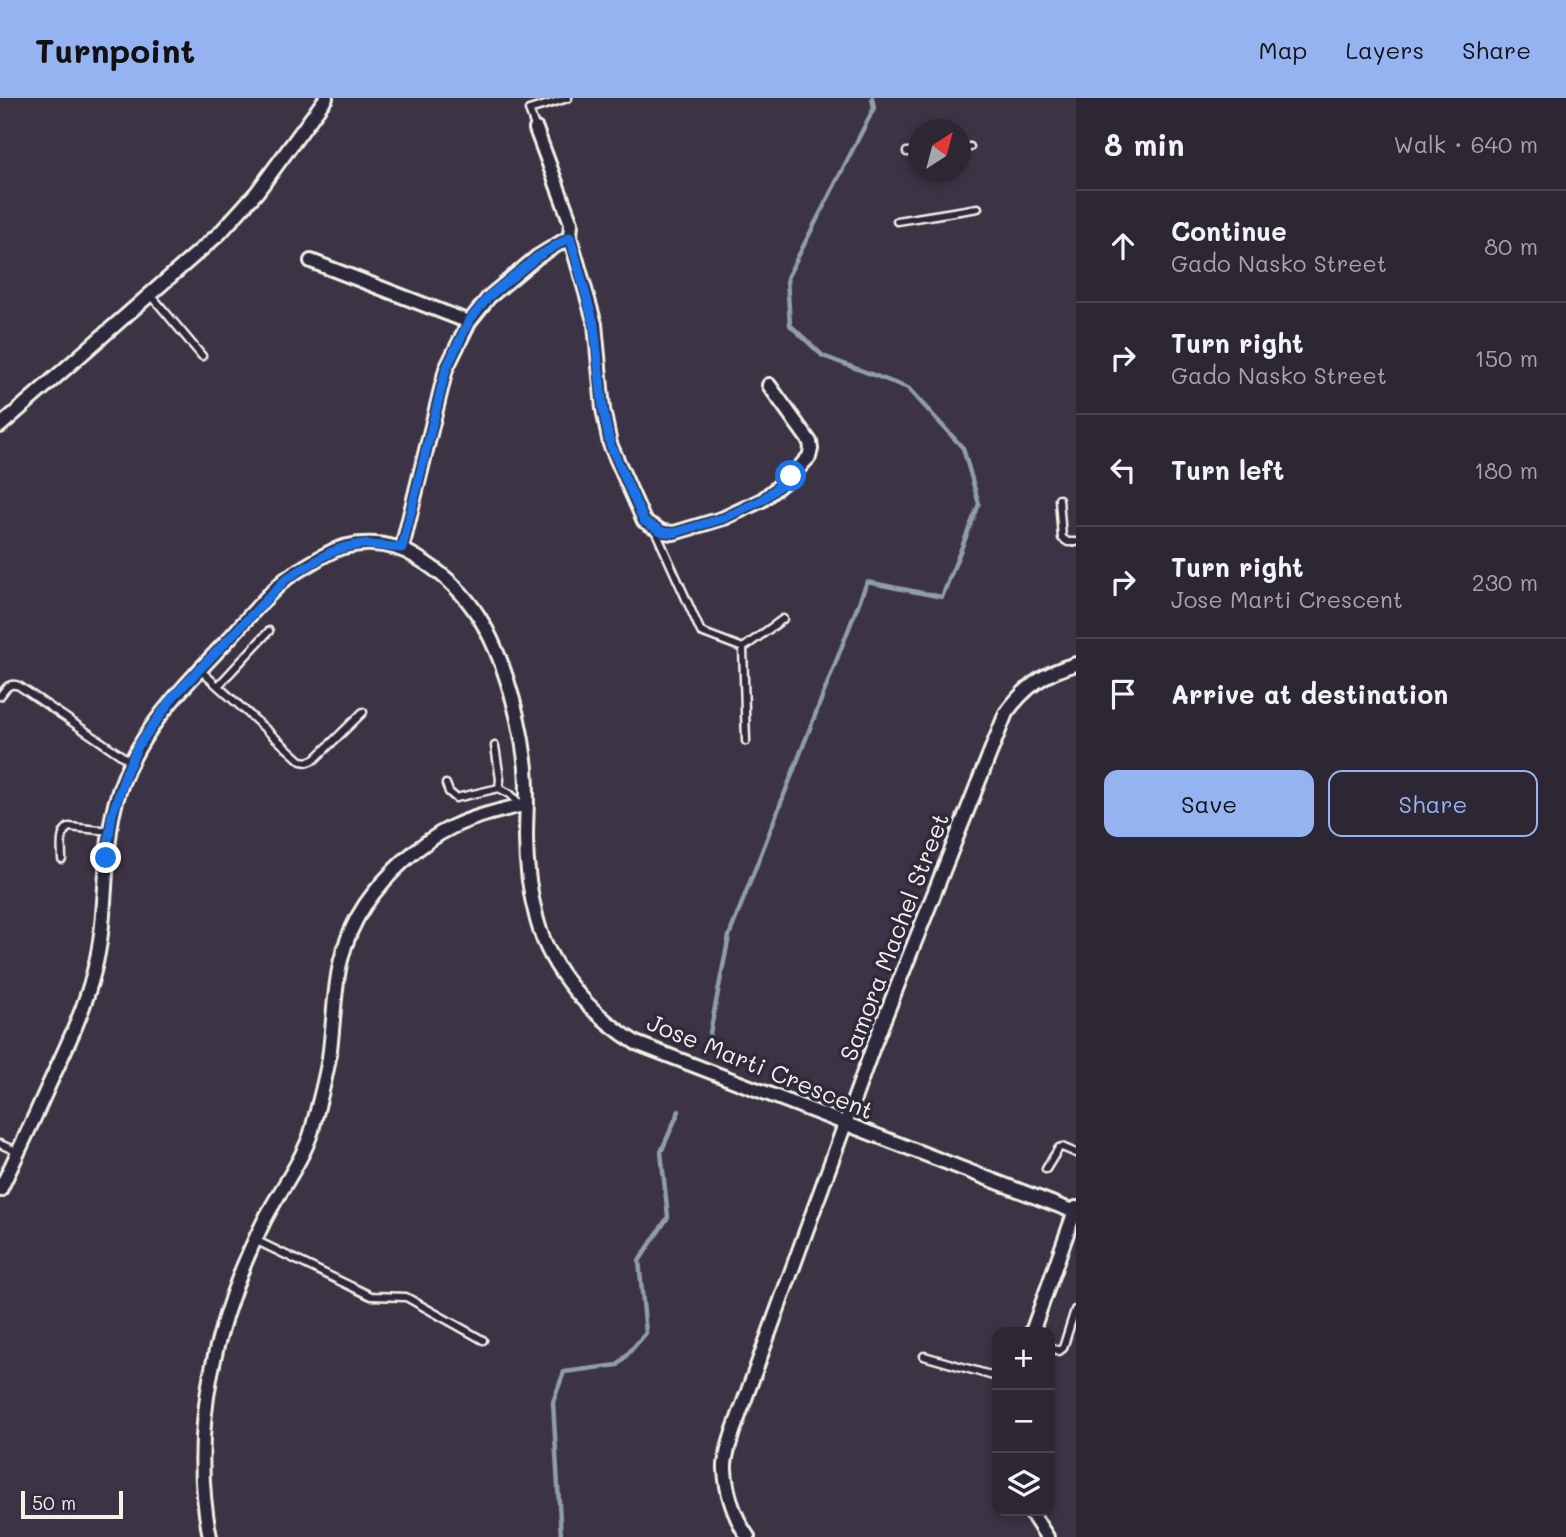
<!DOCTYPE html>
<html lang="en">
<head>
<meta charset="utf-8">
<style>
  body { margin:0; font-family:Mali,sans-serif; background:#39323f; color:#f1f3f6 }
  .controls { position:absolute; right:21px; bottom:21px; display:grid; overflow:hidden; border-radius:14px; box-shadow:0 4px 10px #0003 }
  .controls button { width:63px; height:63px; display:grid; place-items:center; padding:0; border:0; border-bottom:2px solid #48434e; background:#2d2633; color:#f1f3f6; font:35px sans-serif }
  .compass { position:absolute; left:908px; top:21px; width:63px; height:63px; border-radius:50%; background:#2d2633; box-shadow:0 4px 10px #0003; rotate:36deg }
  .scale { position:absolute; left:21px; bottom:18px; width:102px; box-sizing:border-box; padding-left:7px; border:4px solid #f4f1e8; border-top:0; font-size:19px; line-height:24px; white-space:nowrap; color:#f4f1e8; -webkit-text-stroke:5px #2f2a3d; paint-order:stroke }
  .stop { position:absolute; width:21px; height:21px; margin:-16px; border:5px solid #1a73e8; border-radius:50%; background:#fff }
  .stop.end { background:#1a73e8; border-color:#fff; box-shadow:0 2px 7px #0008 }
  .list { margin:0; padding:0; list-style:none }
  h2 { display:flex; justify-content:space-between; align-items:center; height:91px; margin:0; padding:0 28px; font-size:30px }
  h2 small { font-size:23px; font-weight:400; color:#a7a5ac }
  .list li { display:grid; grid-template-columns:46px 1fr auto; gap:21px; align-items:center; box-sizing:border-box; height:112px; padding:0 28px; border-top:2px solid #48434e }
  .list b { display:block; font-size:26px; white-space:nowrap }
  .list p { margin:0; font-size:23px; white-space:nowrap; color:#a7a5ac }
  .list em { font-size:23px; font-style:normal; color:#a7a5ac }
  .actions { display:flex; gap:14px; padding:21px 28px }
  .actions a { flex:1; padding:16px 0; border:2px solid #95b2f1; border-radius:14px; text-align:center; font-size:24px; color:#95b2f1 }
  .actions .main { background:#95b2f1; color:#111 }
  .icon { flex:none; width:38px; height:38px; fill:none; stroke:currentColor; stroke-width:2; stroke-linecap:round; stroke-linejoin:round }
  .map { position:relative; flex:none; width:1076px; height:1439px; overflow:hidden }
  header { display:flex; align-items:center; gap:42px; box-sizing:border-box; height:98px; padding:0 35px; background:#95b2f1; color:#111 }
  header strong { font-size:33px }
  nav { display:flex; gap:38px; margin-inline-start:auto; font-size:24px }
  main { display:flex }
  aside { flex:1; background:#2d2633 }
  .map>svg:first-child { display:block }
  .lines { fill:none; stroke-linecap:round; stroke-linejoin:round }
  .stream { stroke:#909ea5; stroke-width:4.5 }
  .lane-casing { stroke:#f4f1e8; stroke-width:11 }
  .street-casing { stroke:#f4f1e8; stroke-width:18 }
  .lane { stroke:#2f2a3d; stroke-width:6 }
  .street { stroke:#2f2a3d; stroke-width:12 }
  .route { stroke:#1a73e8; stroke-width:9 }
  .labels { text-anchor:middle; stroke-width:7; stroke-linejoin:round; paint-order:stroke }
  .street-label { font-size:24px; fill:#f4f1e8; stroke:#2f2a3d }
</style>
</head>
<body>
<header>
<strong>Turnpoint</strong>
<nav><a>Map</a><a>Layers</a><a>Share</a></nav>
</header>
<main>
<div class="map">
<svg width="1076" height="1439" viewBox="0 0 1076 1439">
  <rect width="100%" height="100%" fill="#3c3344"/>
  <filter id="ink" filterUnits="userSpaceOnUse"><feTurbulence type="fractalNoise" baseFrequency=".0143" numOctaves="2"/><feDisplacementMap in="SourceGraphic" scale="14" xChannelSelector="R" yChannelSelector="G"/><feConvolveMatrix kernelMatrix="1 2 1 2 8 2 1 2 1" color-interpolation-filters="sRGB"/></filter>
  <g filter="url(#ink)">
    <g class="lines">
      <path class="stream" d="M708,945L729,838L867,484L942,499L979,406L963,350L908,290L823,258L790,227L787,180L874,10L872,0
        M561,1439L553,1304L564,1274L618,1267L646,1235L639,1163L668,1119L661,1054L679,1013"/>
      <defs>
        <path id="lane" d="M536,31L529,12L568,0
          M960,50L970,49
          M907,54L918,53
          M897,123L978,110
          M151,197L202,258
          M1059,401L1062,440L1068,444H1076
          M655,432L701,534L743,550L746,643
          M743,550L783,521
          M200,572L301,663L308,664L315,661L363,614
          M218,588L269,533
          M0,598C6,590 9,584 19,588L131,664
          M495,648L500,681L499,690
          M446,686L449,694L456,700L499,690L510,696L520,706
          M62,761C62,750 59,735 69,729L110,733
          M0,1046L18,1054
          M1046,1071L1059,1050L1062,1049L1076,1055
          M255,1142L371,1198L406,1199L483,1242
          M1050,1249L1059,1253L1063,1250L1075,1212
          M924,1258L997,1279"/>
        <path id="street" d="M536,31L571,125L570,139L595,226L603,311L610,346L644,423L663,434L674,435L724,420L762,402L791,378L809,359L811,351L810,344L769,287
          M311,163L469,224
          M0,328L220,135L257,94L326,0
          M402,450L446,271L469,224L489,199L537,159L570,139
          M0,1092C16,1059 32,1025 47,991C65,952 84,914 94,873C107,824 103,770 112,720C126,646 175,598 224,546C244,525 265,498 287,480C298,472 311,465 323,458C351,441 389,442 416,459C438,472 458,489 473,510C501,549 519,614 525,662C529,687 526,713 526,739C526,766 530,796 537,822C551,875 591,916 636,945L1075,1114
          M1032,1234L1076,1110
          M1030,1413L1047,1439
          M210,1439C188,1331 216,1218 265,1121C279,1094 304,1060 312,1032C318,1008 325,984 329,960C337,903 331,858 365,807C386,777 419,745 452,729C475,718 502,712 527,706
          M748,1439C735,1421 726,1394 725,1371C724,1360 730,1345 733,1334L873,949L1006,615C1025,589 1044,575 1076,566"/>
      </defs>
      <use href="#lane" class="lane-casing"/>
      <use href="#street" class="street-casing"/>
      <use href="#lane" class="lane"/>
      <use href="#street" class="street"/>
    </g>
  </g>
  <g class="lines" filter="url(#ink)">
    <path class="route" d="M106,760L112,717L126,675L138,648L174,598L287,480L329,455L345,449L363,446L402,450L446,271L469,223L489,198L537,159L570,139L594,226L603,311L610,346L644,423L663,434L674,435L724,420L762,402L791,378"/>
  </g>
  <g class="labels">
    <g class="street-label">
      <text transform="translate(895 839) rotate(-69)" y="8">Samora Machel Street</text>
      <text transform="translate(760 969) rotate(22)" y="8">Jose Marti Crescent</text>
    </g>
  </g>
</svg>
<div class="controls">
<button>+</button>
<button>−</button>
<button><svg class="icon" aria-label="layers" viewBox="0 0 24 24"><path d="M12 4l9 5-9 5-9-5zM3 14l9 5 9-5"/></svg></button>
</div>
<svg class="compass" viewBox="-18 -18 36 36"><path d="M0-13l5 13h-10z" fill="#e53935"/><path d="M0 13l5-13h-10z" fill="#a7a5ac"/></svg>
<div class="scale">50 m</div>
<div class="stop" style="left:791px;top:378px"></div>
<div class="stop end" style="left:106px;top:760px"></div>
</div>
<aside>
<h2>8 min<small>Walk · 640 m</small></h2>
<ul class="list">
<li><svg class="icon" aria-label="ahead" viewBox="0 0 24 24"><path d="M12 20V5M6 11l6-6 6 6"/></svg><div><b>Continue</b><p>Gado Nasko Street</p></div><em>80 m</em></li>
<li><svg class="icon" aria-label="right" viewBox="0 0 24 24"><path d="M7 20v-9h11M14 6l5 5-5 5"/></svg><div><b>Turn right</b><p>Gado Nasko Street</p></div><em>150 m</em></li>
<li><svg class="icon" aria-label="left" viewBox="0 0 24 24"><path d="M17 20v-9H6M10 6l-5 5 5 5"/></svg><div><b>Turn left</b></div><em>180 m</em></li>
<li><svg class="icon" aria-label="right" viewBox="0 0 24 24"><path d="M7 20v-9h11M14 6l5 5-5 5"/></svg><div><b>Turn right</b><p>Jose Marti Crescent</p></div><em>230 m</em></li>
<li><svg class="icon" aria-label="arrive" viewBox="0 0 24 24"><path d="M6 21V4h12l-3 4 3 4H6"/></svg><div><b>Arrive at destination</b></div></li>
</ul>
<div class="actions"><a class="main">Save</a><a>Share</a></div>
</aside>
</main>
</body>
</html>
